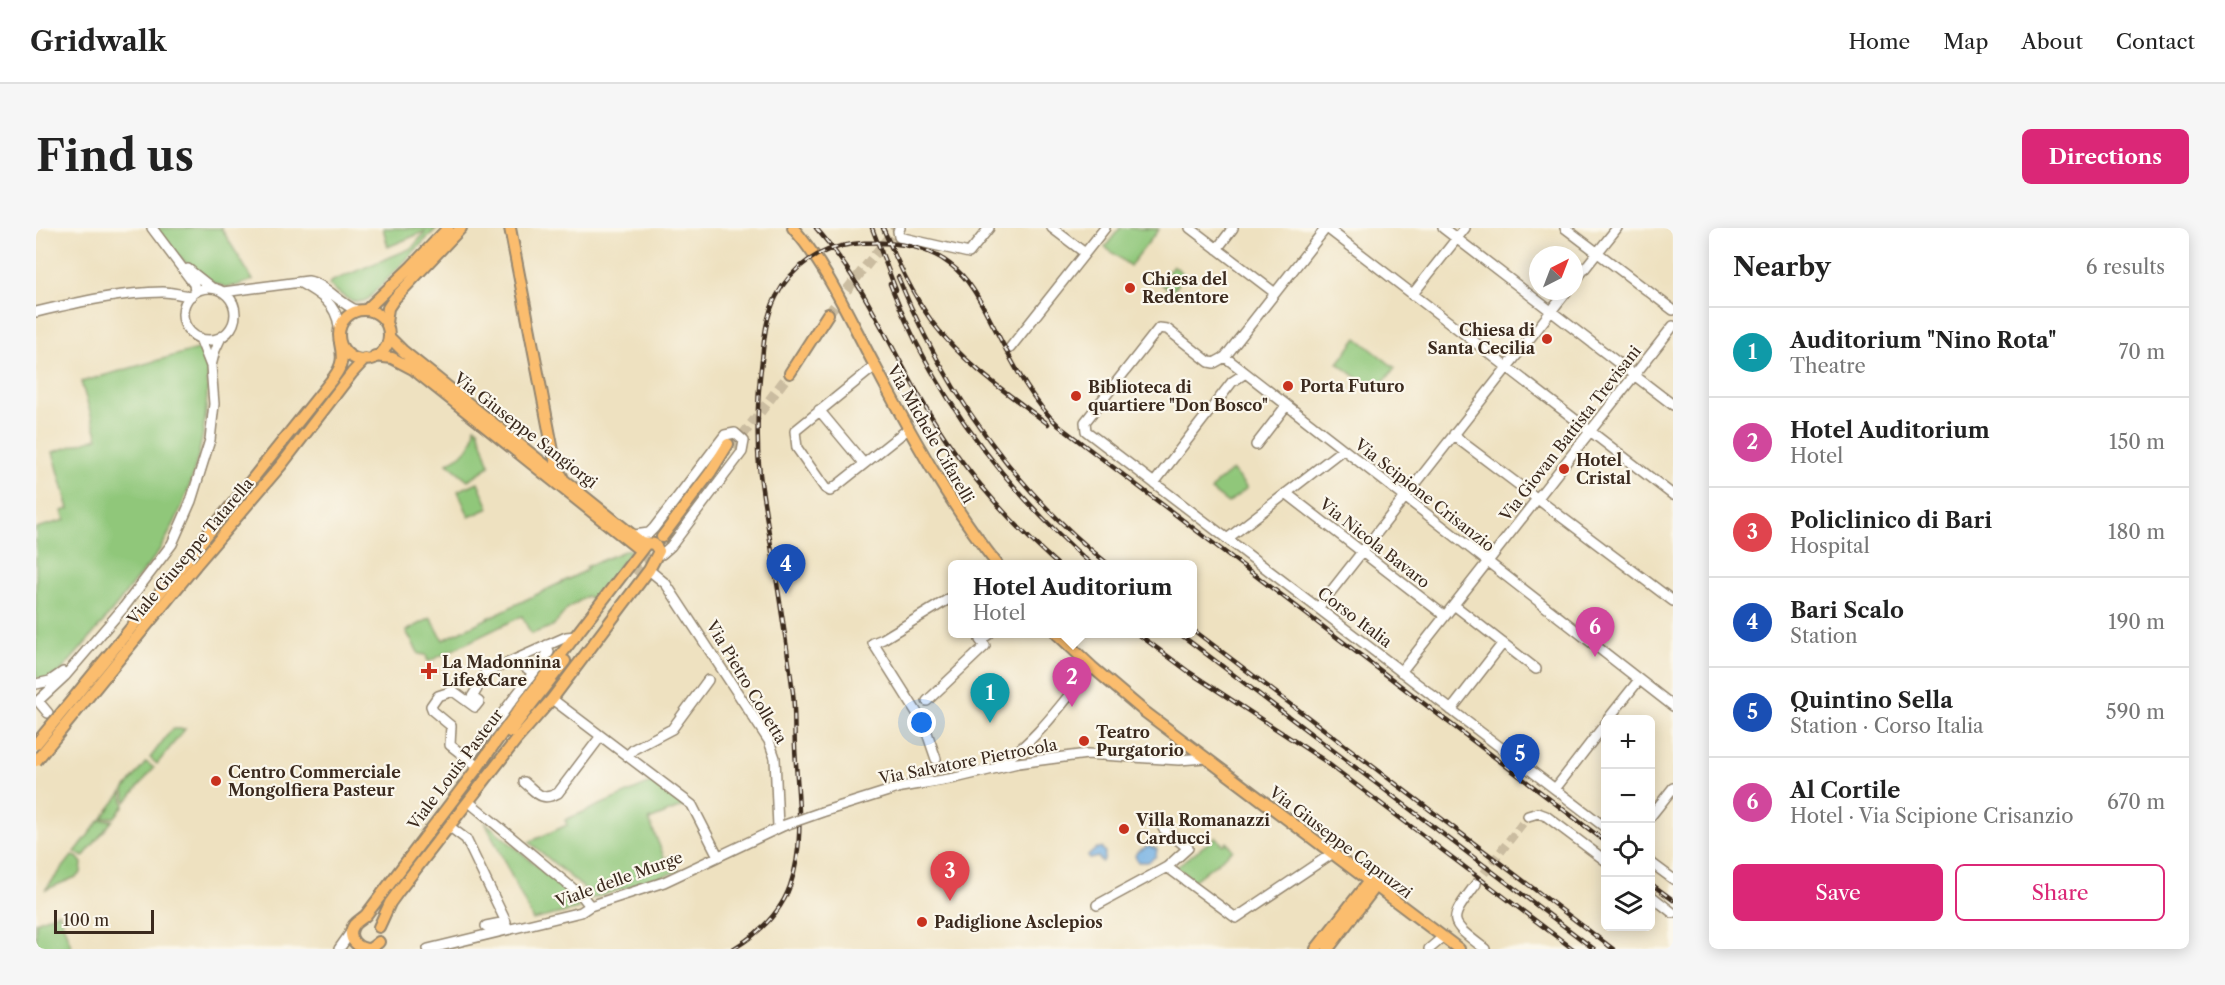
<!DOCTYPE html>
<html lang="en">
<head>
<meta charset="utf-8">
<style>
  body { margin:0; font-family:"Libre Caslon Text",serif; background:#f6f6f6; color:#222 }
  .controls { position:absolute; right:18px; bottom:18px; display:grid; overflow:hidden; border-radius:9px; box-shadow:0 3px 15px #0003 }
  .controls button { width:54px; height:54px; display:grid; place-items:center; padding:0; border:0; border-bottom:2px solid #e0e0e0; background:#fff; color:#222; font:30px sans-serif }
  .compass { position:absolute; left:1493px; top:18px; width:54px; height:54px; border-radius:50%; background:#fff; box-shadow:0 3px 15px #0003; rotate:42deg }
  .scale { position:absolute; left:18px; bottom:15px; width:100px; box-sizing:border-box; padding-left:6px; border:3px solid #3b2a1e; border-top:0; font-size:16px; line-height:21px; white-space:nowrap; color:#3b2a1e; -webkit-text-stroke:4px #fbf7ec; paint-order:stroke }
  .you { position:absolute; left:886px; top:495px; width:21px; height:21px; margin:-15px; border:4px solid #fff; border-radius:50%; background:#1a73e8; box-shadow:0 0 0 9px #1a73e833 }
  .badge { display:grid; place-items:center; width:39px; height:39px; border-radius:50%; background:#db2777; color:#fff; font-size:20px; font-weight:700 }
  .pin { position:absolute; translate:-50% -50px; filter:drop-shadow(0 2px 3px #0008) }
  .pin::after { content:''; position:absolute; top:32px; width:21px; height:18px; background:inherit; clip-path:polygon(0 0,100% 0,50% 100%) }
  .popup { position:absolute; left:912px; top:332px; width:249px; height:78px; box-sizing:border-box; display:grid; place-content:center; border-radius:9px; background:#fff; filter:drop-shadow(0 2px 4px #0005); font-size:20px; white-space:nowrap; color:#767676 }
  .popup b { font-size:22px; color:#222 }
  .popup::after { content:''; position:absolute; left:50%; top:100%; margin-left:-12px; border:12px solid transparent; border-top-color:#fff }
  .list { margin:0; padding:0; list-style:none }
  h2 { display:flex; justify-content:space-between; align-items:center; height:78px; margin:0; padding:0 24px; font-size:26px }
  h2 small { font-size:20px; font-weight:400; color:#767676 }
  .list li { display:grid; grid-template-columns:39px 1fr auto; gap:18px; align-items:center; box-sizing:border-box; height:90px; padding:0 24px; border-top:2px solid #e0e0e0 }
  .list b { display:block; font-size:22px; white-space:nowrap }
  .list p { margin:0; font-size:20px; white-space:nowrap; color:#767676 }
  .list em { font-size:20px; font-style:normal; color:#767676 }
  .actions { display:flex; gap:12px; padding:18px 24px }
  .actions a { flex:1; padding:14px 0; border:2px solid #db2777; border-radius:9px; text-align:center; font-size:21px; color:#db2777 }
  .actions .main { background:#db2777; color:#fff }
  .icon { flex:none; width:33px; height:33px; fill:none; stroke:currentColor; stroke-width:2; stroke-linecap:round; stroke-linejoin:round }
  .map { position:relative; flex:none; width:1637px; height:721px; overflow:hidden; border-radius:9px }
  header { display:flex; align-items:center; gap:36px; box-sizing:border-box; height:84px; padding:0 30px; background:#fff; border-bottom:2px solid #e0e0e0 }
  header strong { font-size:28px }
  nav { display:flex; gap:33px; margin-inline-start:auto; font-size:21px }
  .intro { display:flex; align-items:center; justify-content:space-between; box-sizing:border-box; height:144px; padding:0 36px }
  h1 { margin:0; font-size:42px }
  .button { padding:15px 27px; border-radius:9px; background:#db2777; color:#fff; font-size:21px; font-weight:700 }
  main { display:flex; gap:36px; padding:0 36px }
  aside { flex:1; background:#fff; border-radius:9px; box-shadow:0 3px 15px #0003 }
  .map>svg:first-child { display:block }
  .green { fill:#90c77a; stroke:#66784c; stroke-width:1.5 }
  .water { fill:#71afe3; stroke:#566c80; stroke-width:1.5 }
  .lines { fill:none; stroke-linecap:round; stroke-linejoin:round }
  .minor-tunnel { stroke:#cabca0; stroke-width:9; stroke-dasharray:9 4.5; stroke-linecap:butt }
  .major-tunnel { stroke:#cabca0; stroke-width:10; stroke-dasharray:10 5; stroke-linecap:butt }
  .minor-casing { stroke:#94866f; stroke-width:12 }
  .major-casing { stroke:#94866f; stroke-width:14 }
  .minor { stroke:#fff; stroke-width:9 }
  .major { stroke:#fbbd6e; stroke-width:10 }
  .rail-casing { stroke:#3b2a1e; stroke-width:4.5 }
  .rail { stroke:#fbf7ec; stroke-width:2; stroke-dasharray:7; stroke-linecap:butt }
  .minor-bridge-casing { stroke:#94866f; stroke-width:12; stroke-linecap:butt }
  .major-bridge-casing { stroke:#94866f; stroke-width:14; stroke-linecap:butt }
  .minor-bridge { stroke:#fff; stroke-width:9 }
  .major-bridge { stroke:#fbbd6e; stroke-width:10 }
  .poi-dot { fill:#c8321e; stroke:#fbf7ec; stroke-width:2 }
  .labels { text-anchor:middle; stroke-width:4.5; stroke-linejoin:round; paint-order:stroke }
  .poi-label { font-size:16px; font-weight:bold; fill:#3b2a1e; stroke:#fbf7ec; text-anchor:start }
  .street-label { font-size:16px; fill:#3b2a1e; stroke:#fbf7ec }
</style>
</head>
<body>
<header>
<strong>Gridwalk</strong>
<nav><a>Home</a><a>Map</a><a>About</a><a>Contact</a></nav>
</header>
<div class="intro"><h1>Find us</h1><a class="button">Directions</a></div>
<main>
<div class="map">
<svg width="1637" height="721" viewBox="0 0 1637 721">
  <rect width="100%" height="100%" fill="#fbf7ec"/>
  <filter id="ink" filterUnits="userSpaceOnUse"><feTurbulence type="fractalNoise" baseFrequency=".0167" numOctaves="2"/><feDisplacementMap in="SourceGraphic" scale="12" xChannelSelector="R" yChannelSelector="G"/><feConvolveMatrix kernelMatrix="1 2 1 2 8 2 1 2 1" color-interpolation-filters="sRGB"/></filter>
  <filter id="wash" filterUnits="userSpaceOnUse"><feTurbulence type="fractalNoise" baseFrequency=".008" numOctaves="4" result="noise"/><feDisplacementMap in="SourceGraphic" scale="24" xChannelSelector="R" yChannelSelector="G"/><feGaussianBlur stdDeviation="1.35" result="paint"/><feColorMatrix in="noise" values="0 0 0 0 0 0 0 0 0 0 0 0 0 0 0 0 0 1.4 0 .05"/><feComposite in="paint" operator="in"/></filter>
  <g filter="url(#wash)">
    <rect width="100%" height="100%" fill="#eee1c0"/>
    <path class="green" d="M118,0H185L217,52C209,55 198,60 190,59C162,54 136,20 118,0Z
      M347,0H401L332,71C316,80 305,66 293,57L294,54L376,20L390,3L352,19Z
      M1084,0L1123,1L1094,38L1069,19Z
      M1137,37L1149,47L1136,64L1124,55Z
      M1321,110L1359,140L1340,164L1302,135Z
      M165,120C173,130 172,155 171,169C169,218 151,278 124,321C117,332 108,343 99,353C76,384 52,413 26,442L21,446L6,452L0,449V300L29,292L26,283L33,281L17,224L62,210L45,154Z
      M439,199L442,201L454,238L432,252L411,235C428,227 438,218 439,199Z
      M1196,242L1211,260L1192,275L1175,262L1181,254Z
      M442,254L453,280L433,289L422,263Z
      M593,321L595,323L557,373L551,368L532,380L517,398L495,406L486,388L392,434L390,427L383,426L370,403L395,390L407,412L551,342L550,339Z
      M136,501H149L121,536L114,530Z
      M110,534L118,540L90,574L88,562Z
      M617,554L648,578L613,592L629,631L637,628L643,643L555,671L549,666L551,663L493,614L531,597L529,592Z
      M86,564L88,577L79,589L66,590Z
      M64,592H77L47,629L39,624Z
      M449,594L538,669L543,681L497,692Z
      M1180,609L1187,617L1191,614L1197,622L1157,653L1140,639Z
      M36,628L41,629L46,635L45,645L40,649L9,662Z
      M23,684L36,721H0V694Z"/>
    <path class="water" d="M1112,618L1121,621L1120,628L1112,634H1102L1099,628L1101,624Z
      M1061,620H1066L1069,625L1068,632L1066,634L1062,629L1053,631L1052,628Z"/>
  </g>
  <g filter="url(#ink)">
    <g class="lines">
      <path class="minor-tunnel" d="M1440,656L1492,588"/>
      <path class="major-tunnel" d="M792,86L860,0
        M697,220L754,145
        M597,345L624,312"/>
      <defs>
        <path id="minor" d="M116,0L158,56L159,64
          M864,0L862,3L863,9L933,25L953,0
          M1016,0L1049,25
          M1154,0L1239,65
          M1290,0L1189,129L1178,135L1173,134L1131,101L1123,100L1049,194L1050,203L1570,600
          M1291,0L1637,267
          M1407,0L1637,177
          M1529,0L1637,82
          M1181,21L1197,0
          M152,41L176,60
          M263,54C283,65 301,76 303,99
          M1538,54L1581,0
          M147 86a26 26 0 1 1 52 0a26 26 0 1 1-52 0Z
          M187,64L272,53C289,56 303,75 320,82
          M1376,67L1429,0
          M0,84C39,75 86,64 127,64C136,64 145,67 155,68
          M974,120L1069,0
          M1189,129L1637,478
          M175,138L179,122L185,109
          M839,138L759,203L761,220L789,260L794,263L872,201
          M783,182L828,236
          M1418,206L1426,214L1637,373
          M1220,217L1250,178
          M1118,255L1196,154L1208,146
          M1250,265L1409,388
          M598,307L613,305L618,300L689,207L699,205L708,213L706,224L635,318L626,326H623
          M1191,311L1306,222
          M613,342L630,356L733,513L739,530L742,599
          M1418,377L1500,441
          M1282,380L1531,63
          M480,432L497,445
          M1365,444L1637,98
          M449,445L530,409L540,408
          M0,456L14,453L27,444
          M516,471L656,577L682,628
          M891,473L949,418L944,412L953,406
          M1415,482L1467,415
          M12,485L2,473L29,448L88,379L136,316L155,273L174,212L178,176L175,138L164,110
          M1572,491L1603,452
          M591,528L598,521L636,501L672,452
          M432,531L414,517L415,498L397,483L395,478L402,468L417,463L439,479L443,474L436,469L441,461
          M900,531L888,496L837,415L847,411L916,369
          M963,536C999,516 1029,471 1056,439
          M442,539L432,531L513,424L511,417
          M488,554C501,565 505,574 522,565L565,508
          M1519,561L1570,495
          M433,574L547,669L554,678
          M786,584L865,559L919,550L982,535L1051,526L1143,532L1169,530
          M1492,588L1502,585L1510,588L1570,633
          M1614,589L1637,560
          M414,599L430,611L470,694L450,698
          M1614,634L1637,651
          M1131,639L1200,690L1297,625
          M1440,656C1412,694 1411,692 1449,721
          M1614,667L1637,685
          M1061,677L1131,639L1152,620L1127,600
          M303,721L315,704
          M392,721L545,684L554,678L628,654L749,597
          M1393,721L1406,710"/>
        <path id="major" d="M474,0L517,223L522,243L526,248
          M757,0C792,40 814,92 839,138C875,207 913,275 961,336
          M330,82L376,38L412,0
          M303 107a25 25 0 1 1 50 0a25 25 0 1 1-50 0Z
          M350,95L352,80L358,71L425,0
          M339,128L356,130L377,141L604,322
          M754,145L792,86
          M194,279L298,149C307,137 307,129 304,115
          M626,309L674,245L692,216
          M159,338L246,236L316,145L329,131
          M1021,406L1056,439L1109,484L1423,721
          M474,504L529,433
          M343,699L354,675L362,664L480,512L516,471L613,342L623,323L618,316L605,314L367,123L353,109
          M343,714L334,721C322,721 309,710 318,697C321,693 326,691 330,687L442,539L487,476L610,316
          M1280,721L1333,653
          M1292,721L1340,658"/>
      </defs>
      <use href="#minor" class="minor-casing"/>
      <use href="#major" class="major-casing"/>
      <use href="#minor" class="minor"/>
      <use href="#major" class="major"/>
      <defs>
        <path id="rail" d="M780,0C829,56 854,120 892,183C926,240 972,292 1021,336
          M836,0L860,62
          M847,0C861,33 876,66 897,95C928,136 971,165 1012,196
          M862,49C908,161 978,260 1072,336
          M854,56C897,166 967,258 1055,336
          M1156,401L1577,721
          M1102,406L1153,444L1286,531L1537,721
          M1144,406L1558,721
          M1614,655L1637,672
          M697,721C722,706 744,686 754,658C770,613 761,565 759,519C758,500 759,483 757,465C750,409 741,354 732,299C728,272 722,245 722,218C721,189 722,161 726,132C728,111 730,88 740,69C755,39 784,20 817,16C850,12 889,16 915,37C936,53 946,77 958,99C977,135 993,170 1023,198L1570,614"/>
      </defs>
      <use href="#rail" class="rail-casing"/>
      <use href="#rail" class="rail"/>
      <defs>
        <path id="minor-bridge" d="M749,597L786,584"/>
        <path id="major-bridge" d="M0,516L194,279
          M0,533L159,338"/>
      </defs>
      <use href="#minor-bridge" class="minor-bridge-casing"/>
      <use href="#major-bridge" class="major-bridge-casing"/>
      <use href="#minor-bridge" class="minor-bridge"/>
      <use href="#major-bridge" class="major-bridge"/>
    </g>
  </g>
  <g class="poi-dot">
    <circle cx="1094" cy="60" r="6"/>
    <circle cx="1511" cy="111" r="6"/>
    <circle cx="1252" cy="158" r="6"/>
    <circle cx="1040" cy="168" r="6"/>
    <circle cx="1528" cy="241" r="6"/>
    <path d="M390 434h6v6h6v6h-6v6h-6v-6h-6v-6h6z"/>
    <circle cx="1048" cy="513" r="6"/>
    <circle cx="180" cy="553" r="6"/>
    <circle cx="1088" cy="601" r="6"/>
    <circle cx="886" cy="694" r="6"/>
  </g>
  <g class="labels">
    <g class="poi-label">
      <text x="1106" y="57">Chiesa del<tspan x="1106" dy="18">Redentore</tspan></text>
      <text x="1499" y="108" text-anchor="end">Chiesa di<tspan x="1499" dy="18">Santa Cecilia</tspan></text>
      <text x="1264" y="164">Porta Futuro</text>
      <text x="1052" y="165">Biblioteca di<tspan x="1052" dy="18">quartiere "Don Bosco"</tspan></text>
      <text x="1540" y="238">Hotel<tspan x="1540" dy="18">Cristal</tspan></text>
      <text x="406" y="440">La Madonnina<tspan x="406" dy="18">Life&amp;Care</tspan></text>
      <text x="1060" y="510">Teatro<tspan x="1060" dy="18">Purgatorio</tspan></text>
      <text x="192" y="550">Centro Commerciale<tspan x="192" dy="18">Mongolfiera Pasteur</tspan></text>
      <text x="1100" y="598">Villa Romanazzi<tspan x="1100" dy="18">Carducci</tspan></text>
      <text x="898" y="700">Padiglione Asclepios</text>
    </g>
    <g class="street-label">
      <text transform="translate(490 202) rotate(38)" y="6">Via Giuseppe Sangiorgi</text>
      <text transform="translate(1534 205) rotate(-52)" y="6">Via Giovan Battista Trevisani</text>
      <text transform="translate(895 206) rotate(60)" y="6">Via Michele Cifarelli</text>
      <text transform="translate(1389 267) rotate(38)" y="6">Via Scipione Crisanzio</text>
      <text transform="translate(1339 315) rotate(38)" y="6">Via Nicola Bavaro</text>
      <text transform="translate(154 323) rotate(-50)" y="6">Viale Giuseppe Tatarella</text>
      <text transform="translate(1319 389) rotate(37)" y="6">Corso Italia</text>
      <text transform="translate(711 454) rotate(59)" y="6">Via Pietro Colletta</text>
      <text transform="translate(932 533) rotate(-11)" y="6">Via Salvatore Pietrocola</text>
      <text transform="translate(419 541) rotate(-53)" y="6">Viale Louis Pasteur</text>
      <text transform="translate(1305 614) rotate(37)" y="6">Via Giuseppe Capruzzi</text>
      <text transform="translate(583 651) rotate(-20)" y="6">Viale delle Murge</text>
    </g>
  </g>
</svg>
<div class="controls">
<button>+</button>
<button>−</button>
<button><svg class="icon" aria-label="locate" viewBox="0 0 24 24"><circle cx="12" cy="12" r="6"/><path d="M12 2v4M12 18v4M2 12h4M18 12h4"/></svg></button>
<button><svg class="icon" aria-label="layers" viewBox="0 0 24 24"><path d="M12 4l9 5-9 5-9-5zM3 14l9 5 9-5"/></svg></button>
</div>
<svg class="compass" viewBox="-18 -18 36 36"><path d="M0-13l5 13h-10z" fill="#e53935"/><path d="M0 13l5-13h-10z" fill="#767676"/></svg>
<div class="scale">100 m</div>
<div class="you"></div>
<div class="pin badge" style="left:954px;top:495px;background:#0f9aa8">1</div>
<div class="pin badge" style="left:1036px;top:479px;background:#d1479c">2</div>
<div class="popup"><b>Hotel Auditorium</b>Hotel</div>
<div class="pin badge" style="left:914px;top:673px;background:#e0444e">3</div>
<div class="pin badge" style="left:750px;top:366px;background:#1a4fb4">4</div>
<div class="pin badge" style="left:1484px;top:556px;background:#1a4fb4">5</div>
<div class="pin badge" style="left:1559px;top:429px;background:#d1479c">6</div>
</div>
<aside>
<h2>Nearby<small>6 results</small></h2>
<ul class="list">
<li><span class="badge" style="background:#0f9aa8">1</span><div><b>Auditorium &quot;Nino Rota&quot;</b><p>Theatre</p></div><em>70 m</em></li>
<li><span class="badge" style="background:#d1479c">2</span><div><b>Hotel Auditorium</b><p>Hotel</p></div><em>150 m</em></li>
<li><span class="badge" style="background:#e0444e">3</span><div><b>Policlinico di Bari</b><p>Hospital</p></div><em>180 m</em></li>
<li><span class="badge" style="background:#1a4fb4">4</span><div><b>Bari Scalo</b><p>Station</p></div><em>190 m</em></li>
<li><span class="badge" style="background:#1a4fb4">5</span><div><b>Quintino Sella</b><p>Station · Corso Italia</p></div><em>590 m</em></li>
<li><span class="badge" style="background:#d1479c">6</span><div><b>Al Cortile</b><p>Hotel · Via Scipione Crisanzio</p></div><em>670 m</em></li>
</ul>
<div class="actions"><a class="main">Save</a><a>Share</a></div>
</aside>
</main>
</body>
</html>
